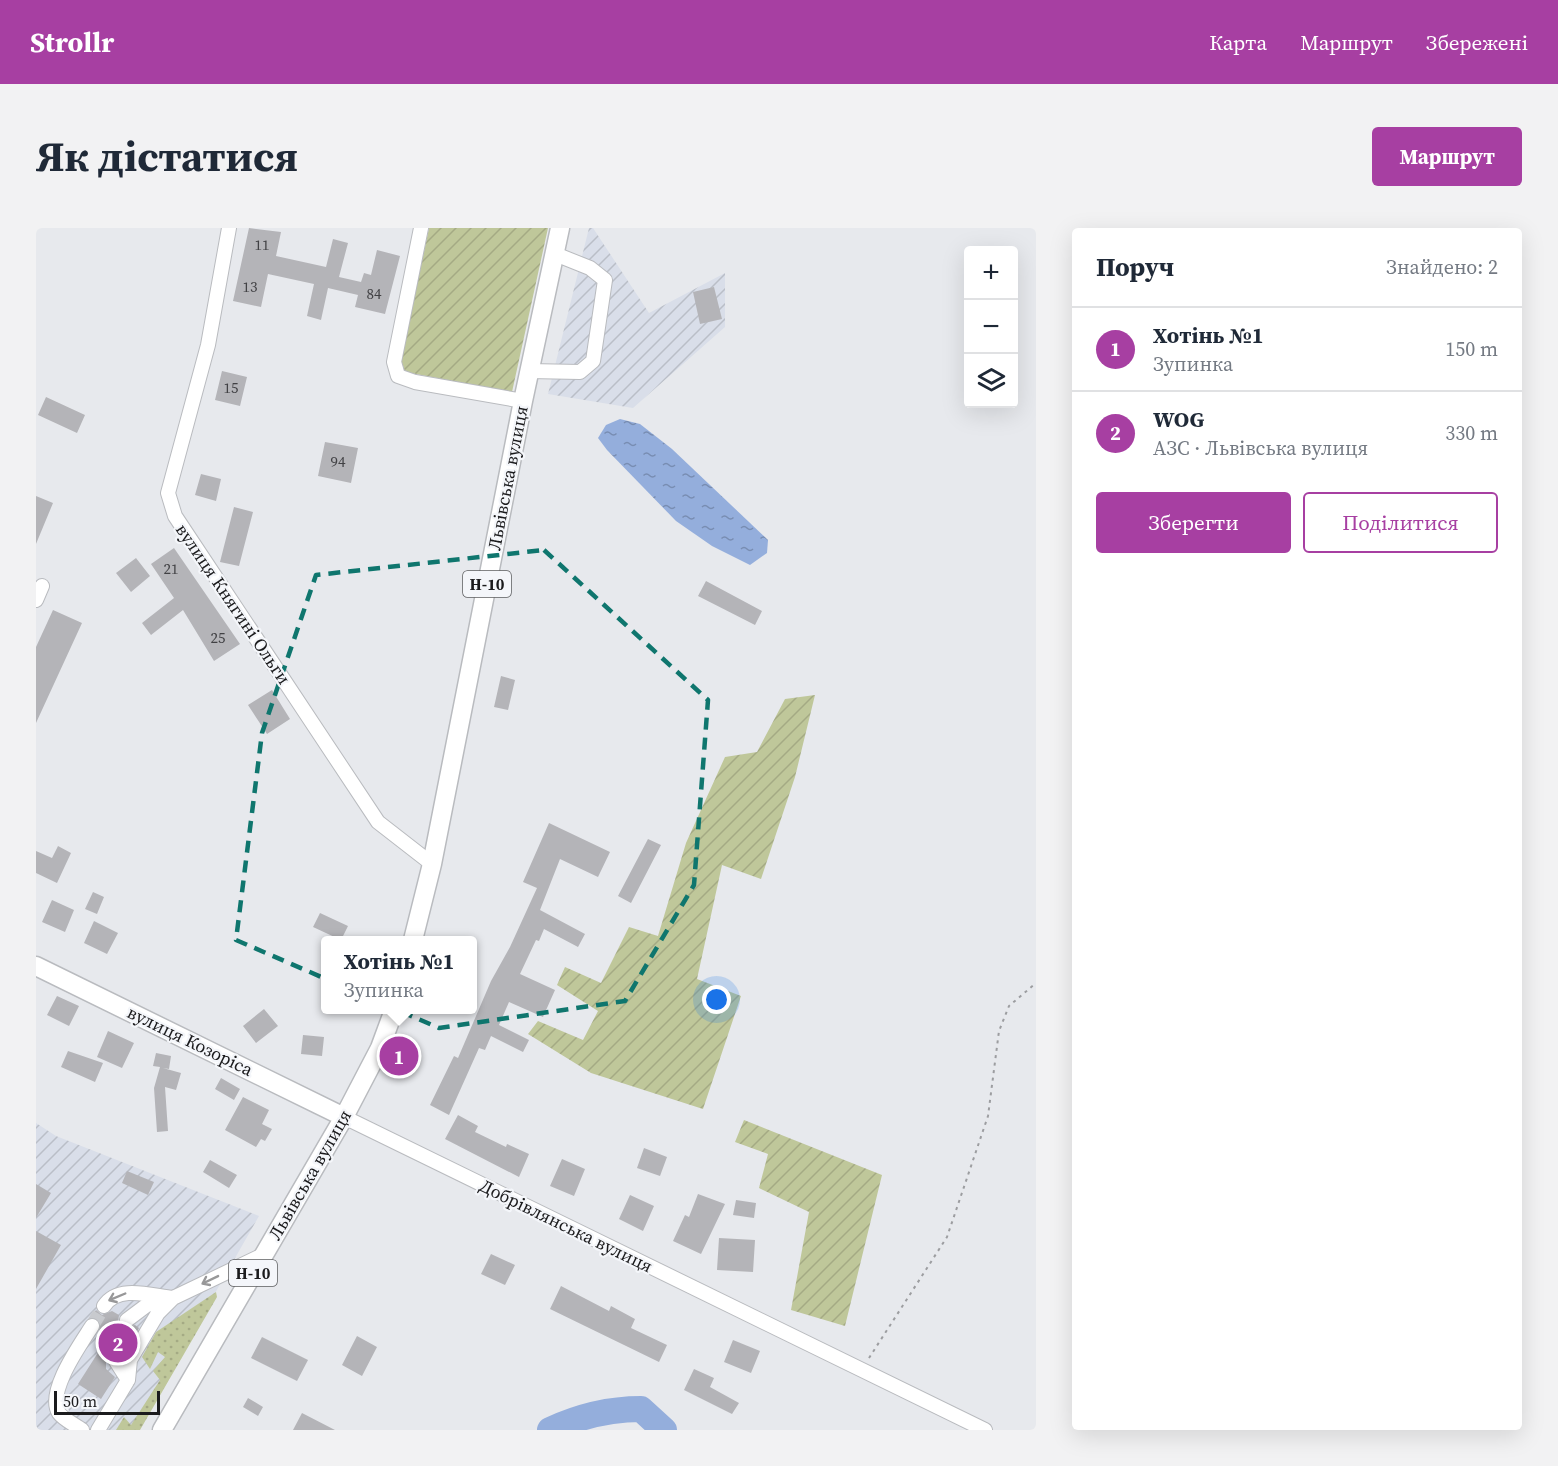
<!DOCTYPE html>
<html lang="uk">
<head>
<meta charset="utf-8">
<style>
  body { margin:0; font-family:"Source Serif 4",serif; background:#f2f2f3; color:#1f2937 }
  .controls { position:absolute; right:18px; top:18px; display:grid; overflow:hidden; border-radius:6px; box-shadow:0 6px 24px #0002 }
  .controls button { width:54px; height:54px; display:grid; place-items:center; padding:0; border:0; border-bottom:2px solid #e0e1e3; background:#fff; color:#1f2937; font:30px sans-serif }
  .scale { position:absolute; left:18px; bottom:15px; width:106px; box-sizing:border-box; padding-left:6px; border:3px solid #1b1b1d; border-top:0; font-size:16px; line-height:21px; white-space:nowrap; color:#1b1b1d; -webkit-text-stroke:4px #f4f6fa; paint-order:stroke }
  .you { position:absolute; left:681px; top:772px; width:21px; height:21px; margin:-15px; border:4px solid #fff; border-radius:50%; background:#1a73e8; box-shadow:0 0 0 9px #1a73e833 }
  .badge { display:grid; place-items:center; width:39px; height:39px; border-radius:50%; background:#a73fa2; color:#fff; font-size:20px; font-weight:700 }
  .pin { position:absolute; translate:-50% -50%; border:3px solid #fff; box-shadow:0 2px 6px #0006 }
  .popup { position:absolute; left:285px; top:708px; width:156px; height:78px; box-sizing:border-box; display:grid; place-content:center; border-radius:6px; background:#fff; filter:drop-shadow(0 2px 4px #0005); font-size:20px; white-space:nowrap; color:#747a83 }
  .popup b { font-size:22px; color:#1f2937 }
  .popup::after { content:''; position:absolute; left:50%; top:100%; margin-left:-12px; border:12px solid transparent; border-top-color:#fff }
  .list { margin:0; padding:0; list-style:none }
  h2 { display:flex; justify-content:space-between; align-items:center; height:78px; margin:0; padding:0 24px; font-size:26px }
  h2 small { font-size:20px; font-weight:400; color:#747a83 }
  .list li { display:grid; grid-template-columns:39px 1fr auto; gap:18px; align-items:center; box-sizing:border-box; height:84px; padding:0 24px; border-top:2px solid #e0e1e3 }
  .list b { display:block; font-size:22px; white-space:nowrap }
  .list p { margin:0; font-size:20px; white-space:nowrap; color:#747a83 }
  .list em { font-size:20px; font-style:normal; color:#747a83 }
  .actions { display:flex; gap:12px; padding:18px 24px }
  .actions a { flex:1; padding:14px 0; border:2px solid #a73fa2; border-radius:6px; text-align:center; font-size:21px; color:#a73fa2 }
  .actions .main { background:#a73fa2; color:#fff }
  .icon { flex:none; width:33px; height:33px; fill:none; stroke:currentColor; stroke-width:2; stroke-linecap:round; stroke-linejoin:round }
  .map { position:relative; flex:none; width:1000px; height:1202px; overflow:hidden; border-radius:6px }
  header { display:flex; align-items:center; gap:36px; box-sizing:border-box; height:84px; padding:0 30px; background:#a73fa2; color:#fff }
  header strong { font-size:28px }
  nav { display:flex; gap:33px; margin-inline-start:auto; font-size:21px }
  .intro { display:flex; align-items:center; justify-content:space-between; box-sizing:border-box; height:144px; padding:0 36px }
  h1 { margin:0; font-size:42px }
  .button { padding:15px 27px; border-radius:6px; background:#a73fa2; color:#fff; font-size:21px; font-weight:700 }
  main { display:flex; gap:36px; padding:0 36px }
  aside { flex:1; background:#fff; border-radius:6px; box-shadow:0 6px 24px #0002 }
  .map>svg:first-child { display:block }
  .industrial { fill:url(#industrial-furrows) }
  .grass { fill:url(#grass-dots) }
  .garden { fill:url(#garden-furrows) }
  .water { fill:url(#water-ripples) }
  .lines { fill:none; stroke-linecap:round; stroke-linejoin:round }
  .river { stroke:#94aedc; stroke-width:26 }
  .building { fill:#b4b4b8 }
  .minor-tunnel { stroke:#c8cace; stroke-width:14; stroke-dasharray:14 7; stroke-linecap:butt }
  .minor-casing { stroke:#b9bbbf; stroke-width:16 }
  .major-casing { stroke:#b9bbbf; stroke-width:21 }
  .path { stroke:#9c9da0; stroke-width:2; stroke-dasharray:3 4.5; stroke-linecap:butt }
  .minor { stroke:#fff; stroke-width:14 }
  .major { stroke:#fff; stroke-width:18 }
  .oneway { stroke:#989899 }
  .marked { fill:none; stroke:#0f766e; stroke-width:4.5; stroke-dasharray:12 8; stroke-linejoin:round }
  .labels { text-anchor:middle; stroke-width:4.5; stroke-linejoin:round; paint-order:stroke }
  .number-label { font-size:15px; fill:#414144 }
  .shield { fill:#f4f6fa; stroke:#5c5d5f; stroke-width:1.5 }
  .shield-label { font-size:16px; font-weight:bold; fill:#1b1b1d }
  .street-label { font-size:18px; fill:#1b1b1d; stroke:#f4f6fa }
</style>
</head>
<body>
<header>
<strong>Strollr</strong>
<nav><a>Карта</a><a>Маршрут</a><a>Збережені</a></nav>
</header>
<div class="intro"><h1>Як дістатися</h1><a class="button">Маршрут</a></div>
<main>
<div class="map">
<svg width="1000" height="1202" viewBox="0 0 1000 1202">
  <defs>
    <pattern id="industrial-furrows" width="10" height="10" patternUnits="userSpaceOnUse" patternTransform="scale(1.5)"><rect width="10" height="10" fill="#d9dee9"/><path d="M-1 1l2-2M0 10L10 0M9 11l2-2" fill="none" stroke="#babec7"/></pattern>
    <pattern id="grass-dots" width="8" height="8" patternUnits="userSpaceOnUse" patternTransform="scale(1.5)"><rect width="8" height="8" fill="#bfc79a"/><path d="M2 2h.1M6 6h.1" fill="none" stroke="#a4aa84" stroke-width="1.8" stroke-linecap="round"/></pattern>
    <pattern id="garden-furrows" width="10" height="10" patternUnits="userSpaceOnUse" patternTransform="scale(1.5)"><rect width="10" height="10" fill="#bfc79a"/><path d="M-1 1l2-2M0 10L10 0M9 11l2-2" fill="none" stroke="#a4aa84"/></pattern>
    <pattern id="water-ripples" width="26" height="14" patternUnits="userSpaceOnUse" patternTransform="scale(1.5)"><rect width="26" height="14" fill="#94aedc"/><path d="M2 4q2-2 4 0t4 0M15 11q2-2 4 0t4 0" fill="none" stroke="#788db2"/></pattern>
  </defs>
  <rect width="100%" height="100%" fill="#e7e9ed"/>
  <path class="industrial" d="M553,0H557L613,85L689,45V99L597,180L512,166Z
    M0,895L20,908L223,988L101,1202H0Z"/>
  <path class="grass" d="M180,1064L181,1069L104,1202H80L88,1189L95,1197L124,1152L117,1143L129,1129L122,1124L114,1141L106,1129L120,1104Z"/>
  <path class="garden" d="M393,0H512L476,164L369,144L365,132Z
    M779,467L759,549L725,651L686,637L661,751L705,768L667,881L555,845L492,806L502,793L547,812L562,783L521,757L529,739L565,755L593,699L622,708L650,615L689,529L721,524L749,471Z
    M708,892L846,947L809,1098L755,1082L773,984L723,960L732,926L699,914Z"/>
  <path class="water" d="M584,191L604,196L636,221L732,312L731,325L714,337L676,318L640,293L571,222L562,210L570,197Z"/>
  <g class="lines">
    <path class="river" d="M514,1202C544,1188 572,1181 605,1181L628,1202"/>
  </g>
  <path class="building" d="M213,0L245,4L240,28L290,39L297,11L312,15L303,49L325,54L328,45L335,47L341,22L364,28L349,86L319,79L322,67L292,60L285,92L271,88L278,56L232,46L225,79L197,73Z
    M678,59L686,91L664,96L657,64Z
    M186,143L211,149L204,178L179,172Z
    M10,169L49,187L41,205L2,187Z
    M289,214L322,220L315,255L282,248Z
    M165,246L185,251L180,273L159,267Z
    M0,268L17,275L0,316Z
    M198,279L217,284L203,338L184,334Z
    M138,320L204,416L178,433L147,382L115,407L106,395L138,370L115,336Z
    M100,330L114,348L95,364L80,345Z
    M670,353L726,383L719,397L662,368Z
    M17,382L46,395L0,495V419Z
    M465,448L479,452L472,482L458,479Z
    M236,462L254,491L231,506L212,477Z
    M513,595L574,624L562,649L524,631L504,682L549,706L542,719L508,701L503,713L500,712L484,746L519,762L507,789L473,774L463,797L493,812L487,824L455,808L449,822L443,820L413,887L394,877L418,828L422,830L455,753L474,719L501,660L487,654Z
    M612,611L625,617L595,675L582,668Z
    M22,618L35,625L21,655L0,645V623L16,630Z
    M57,664L68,669L61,686L49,681Z
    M16,672L38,682L29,704L6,694Z
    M284,685L312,698L305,712L277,699Z
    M58,693L82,705L71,726L48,715Z
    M21,768L43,778L33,798L11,787Z
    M228,781L242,798L220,815L207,798Z
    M72,803L98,815L86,840L61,829Z
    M267,807L288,809L286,828L265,826Z
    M32,823L67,835L59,854L25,839Z
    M120,825L135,828L133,841L127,840L145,845L140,862L129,859L132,903L121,904L118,860L124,839L117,838Z
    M185,850L204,861L198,872L179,861Z
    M207,869L233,882L226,896L236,901L229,913L225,911L220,919L189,902Z
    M422,887L442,898L439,904L470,919L471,916L493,926L483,949L409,911Z
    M608,920L631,929L624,948L601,940Z
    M526,931L549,941L538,968L514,958Z
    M174,932L201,947L193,960L167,944Z
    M91,943L118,954L112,967L86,955Z
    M0,956L15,965L0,990Z
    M662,966L689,976L665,1026L637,1013L649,987L653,989Z
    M594,967L618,978L607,1003L583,991Z
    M700,972L720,975L718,990L697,987Z
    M0,1003L25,1017L0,1061Z
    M683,1010L719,1012L717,1044L681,1042Z
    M455,1026L479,1037L469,1057L445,1046Z
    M525,1058L573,1083L575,1078L599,1091L595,1100L631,1117L623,1134L514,1081Z
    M60,1082L66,1087L76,1083L83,1087L82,1094L87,1100L99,1097L103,1100L91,1120L86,1117L83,1122L77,1121L70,1125V1141L79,1149L65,1171L42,1156L72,1109L63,1103L64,1093L55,1089Z
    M321,1108L341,1119L326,1148L306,1137Z
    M226,1109L272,1132L261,1153L215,1130Z
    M697,1112L724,1123L715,1145L688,1134Z
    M658,1141L678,1150L674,1159L703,1175L696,1186L648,1162Z
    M212,1170L227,1179L222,1188L207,1179Z
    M266,1185L299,1202H257Z"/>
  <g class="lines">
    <path class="minor-tunnel" d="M56,1098L68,1078
      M78,1130L79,1112L91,1092"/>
    <defs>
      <path id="minor" d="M193,0L172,117L132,265L139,288L342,594L396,636
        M385,0L358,134L362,148L379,154L487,173
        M493,143L544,144L557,133L569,52L554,40L519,26
        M0,372L6,358
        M308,889L949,1202
        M68,1078C82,1056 116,1068 137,1070
        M91,1092L111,1077L129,1072
        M78,1130L92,1152
        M46,1202C40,1197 28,1192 23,1185C10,1164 44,1117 56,1098
        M62,1202L92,1152L94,1132L122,1085L137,1070L227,1027"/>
      <path id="major" d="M377,712L396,636L487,173L524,0
        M0,738L308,889
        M126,1202L308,889L344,820L358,782"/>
    </defs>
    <use href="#minor" class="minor-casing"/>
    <use href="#major" class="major-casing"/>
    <path class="path" d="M833,1130L911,1009L952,888L963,803L973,778L1000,755"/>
    <use href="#minor" class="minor"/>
    <use href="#major" class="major"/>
  </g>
  <defs><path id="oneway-shaft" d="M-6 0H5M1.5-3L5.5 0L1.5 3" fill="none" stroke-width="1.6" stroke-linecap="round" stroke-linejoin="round" transform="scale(1.5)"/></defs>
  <g class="oneway">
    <use href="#oneway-shaft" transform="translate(174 1052) rotate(154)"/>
    <use href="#oneway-shaft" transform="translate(81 1069) rotate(157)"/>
  </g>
  <path class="marked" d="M508,322L672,472L658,657L589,773L403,800L200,712L226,505L280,347Z"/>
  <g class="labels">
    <g class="number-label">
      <text x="226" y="22">11</text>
      <text x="214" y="64">13</text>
      <text x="338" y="71">84</text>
      <text x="195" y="165">15</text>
      <text x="302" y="239">94</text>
      <text x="135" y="346">21</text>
      <text x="182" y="415">25</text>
    </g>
    <g class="shield">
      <rect x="427" y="343" width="48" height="26" rx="4.5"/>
      <rect x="193" y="1032" width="48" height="26" rx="4.5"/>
    </g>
    <g class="shield-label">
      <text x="451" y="362">Н-10</text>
      <text x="217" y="1051">Н-10</text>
    </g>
    <g class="street-label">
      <text transform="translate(472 250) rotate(-79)" y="6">Львівська вулиця</text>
      <text transform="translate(197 376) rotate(56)" y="6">вулиця Княгині Ольги</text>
      <text transform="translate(154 813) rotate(26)" y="6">вулиця Козоріса</text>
      <text transform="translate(274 947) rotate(-60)" y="6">Львівська вулиця</text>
      <text transform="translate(530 998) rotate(26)" y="6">Добрівлянська вулиця</text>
    </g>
  </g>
</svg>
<div class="controls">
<button>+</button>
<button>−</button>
<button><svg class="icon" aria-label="layers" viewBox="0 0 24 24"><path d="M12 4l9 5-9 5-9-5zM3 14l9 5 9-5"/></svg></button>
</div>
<div class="scale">50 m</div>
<div class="you"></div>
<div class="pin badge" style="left:363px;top:828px">1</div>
<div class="popup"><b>Хотінь №1</b>Зупинка</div>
<div class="pin badge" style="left:82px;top:1115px">2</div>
</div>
<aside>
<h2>Поруч<small>Знайдено: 2</small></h2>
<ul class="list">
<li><span class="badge">1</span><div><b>Хотінь №1</b><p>Зупинка</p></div><em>150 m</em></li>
<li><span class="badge">2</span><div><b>WOG</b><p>АЗС · Львівська вулиця</p></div><em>330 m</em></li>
</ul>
<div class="actions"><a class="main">Зберегти</a><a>Поділитися</a></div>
</aside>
</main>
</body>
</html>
